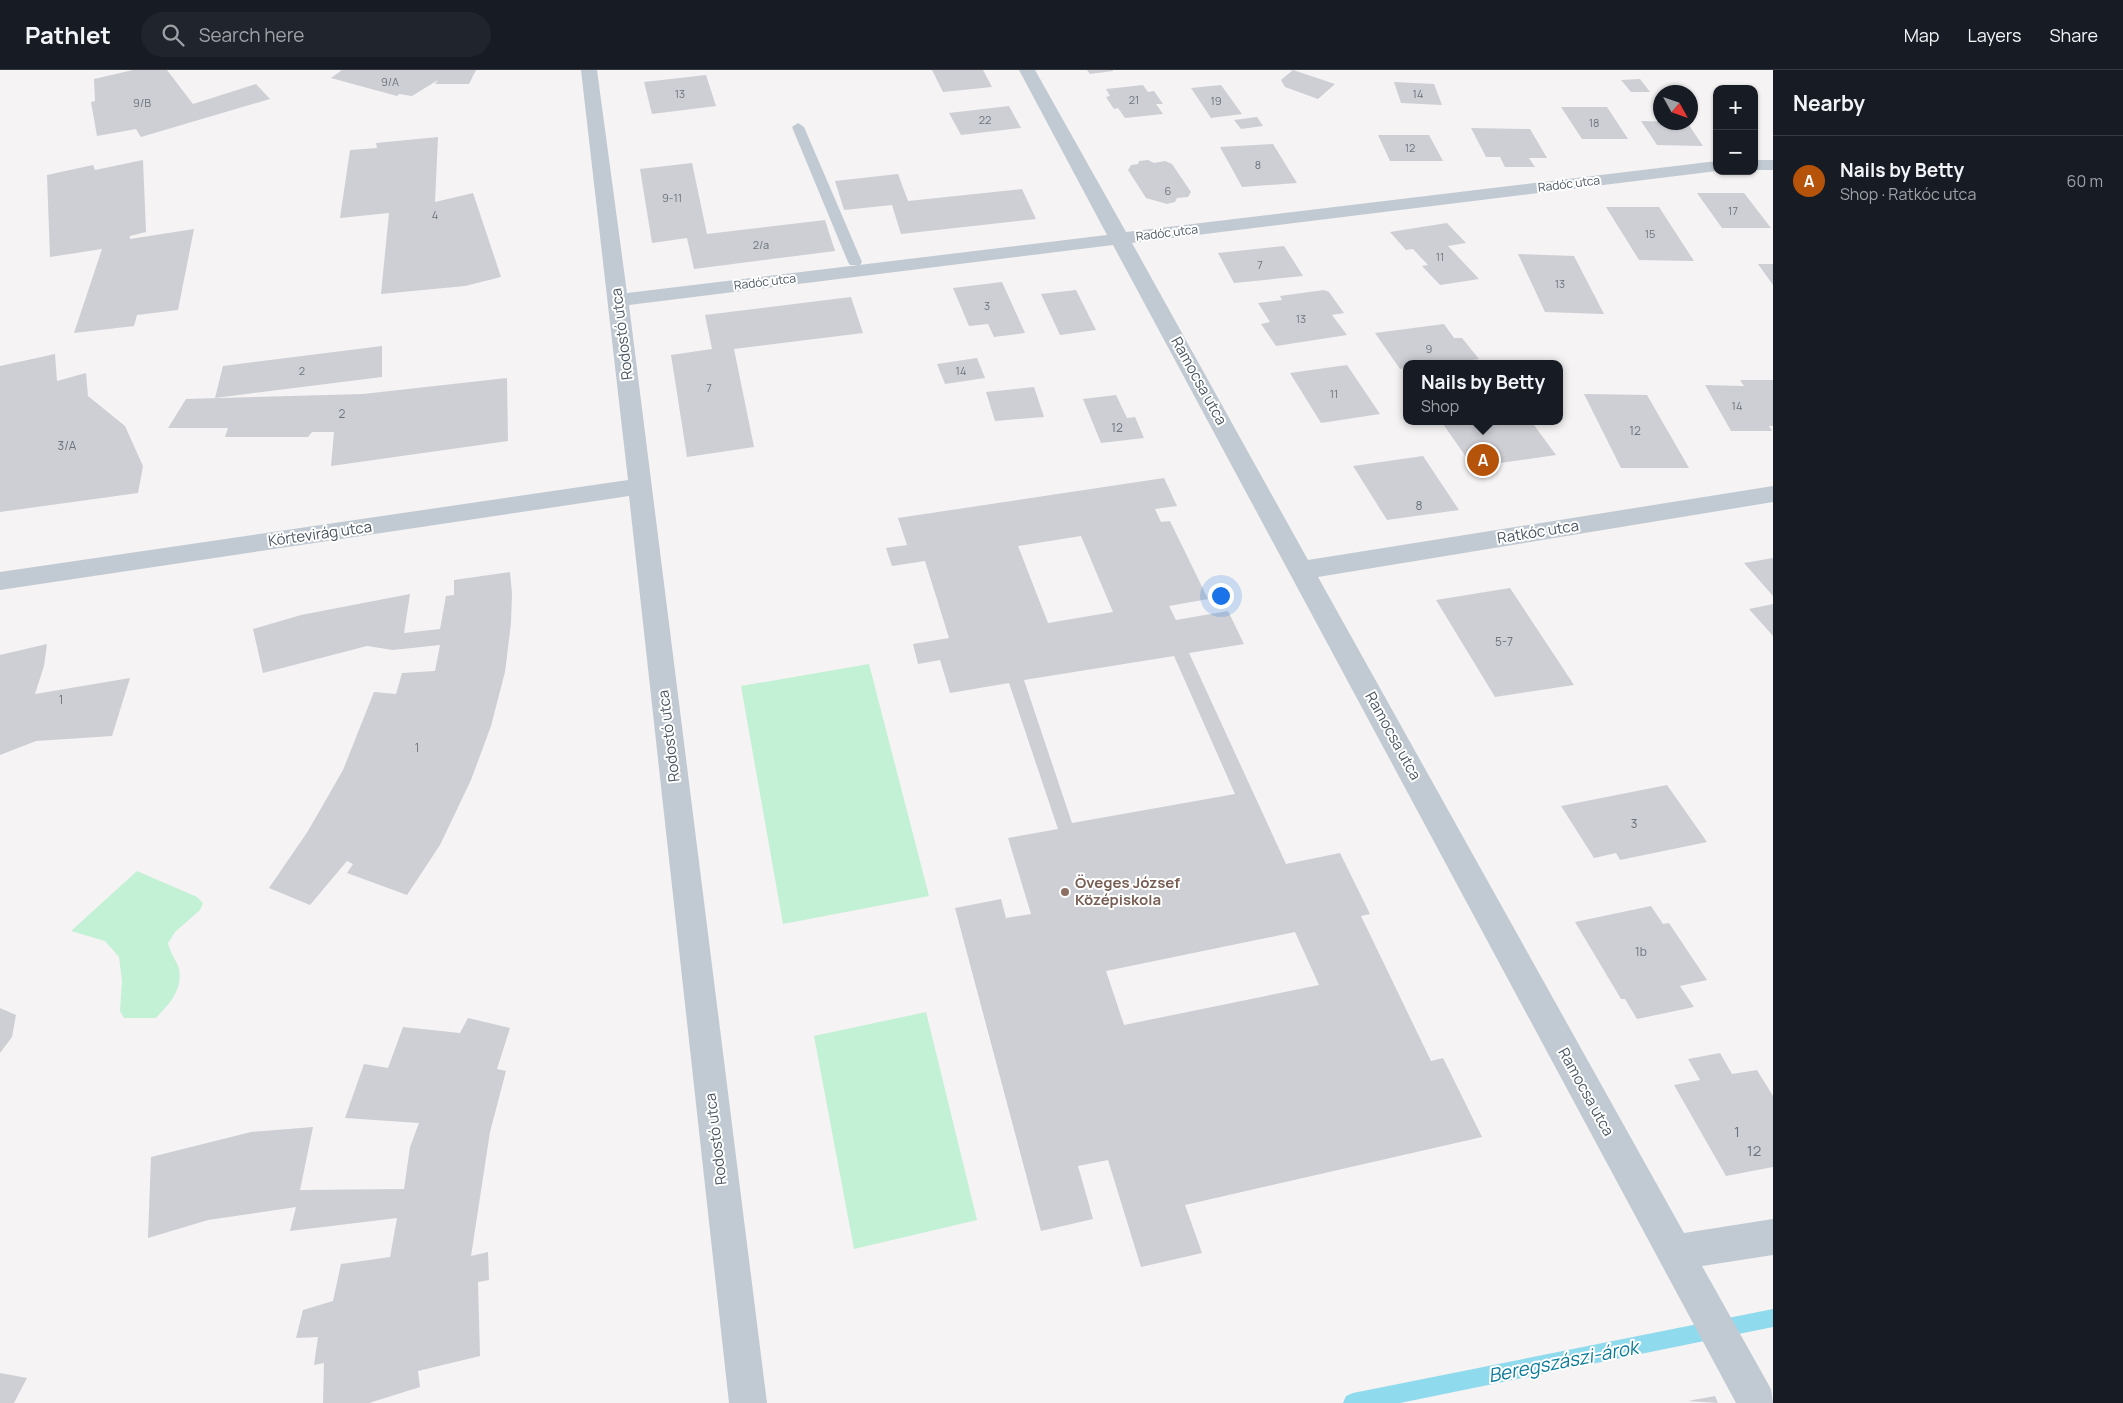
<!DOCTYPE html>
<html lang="en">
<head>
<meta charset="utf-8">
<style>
  body { margin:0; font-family:Manrope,sans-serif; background:#20242c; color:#f1f3f6 }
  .controls { position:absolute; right:15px; top:15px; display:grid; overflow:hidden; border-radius:10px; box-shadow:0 1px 4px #0004 }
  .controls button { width:45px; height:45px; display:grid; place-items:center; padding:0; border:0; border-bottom:1px solid #363941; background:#171b24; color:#f1f3f6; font:25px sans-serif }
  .compass { position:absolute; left:1653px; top:15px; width:45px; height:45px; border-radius:50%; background:#171b24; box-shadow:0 1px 4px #0004; rotate:130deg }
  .you { position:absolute; left:1220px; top:525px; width:18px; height:18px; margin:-12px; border:4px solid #fff; border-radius:50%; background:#1a73e8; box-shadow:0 0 0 8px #1a73e833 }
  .badge { display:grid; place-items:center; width:32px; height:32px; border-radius:50%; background:#b45309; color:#fff; font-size:16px; font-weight:700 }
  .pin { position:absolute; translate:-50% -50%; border:2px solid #fff; box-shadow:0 1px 5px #0006 }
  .popup { position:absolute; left:1403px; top:290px; width:160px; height:65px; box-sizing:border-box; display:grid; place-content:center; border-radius:10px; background:#171b24; filter:drop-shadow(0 1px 4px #0005); font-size:16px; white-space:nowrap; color:#9ea1a6 }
  .popup b { font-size:19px; color:#f1f3f6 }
  .popup::after { content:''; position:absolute; left:50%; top:100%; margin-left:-10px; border:10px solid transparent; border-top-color:#171b24 }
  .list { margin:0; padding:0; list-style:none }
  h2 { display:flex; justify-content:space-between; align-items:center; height:65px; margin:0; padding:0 20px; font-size:21px }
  h2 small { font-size:16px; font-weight:400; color:#9ea1a6 }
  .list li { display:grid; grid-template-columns:32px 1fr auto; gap:15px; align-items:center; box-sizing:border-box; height:90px; padding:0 20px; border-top:1px solid #363941 }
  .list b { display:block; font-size:19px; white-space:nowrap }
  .list p { margin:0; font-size:16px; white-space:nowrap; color:#9ea1a6 }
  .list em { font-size:16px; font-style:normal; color:#9ea1a6 }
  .icon { flex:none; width:28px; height:28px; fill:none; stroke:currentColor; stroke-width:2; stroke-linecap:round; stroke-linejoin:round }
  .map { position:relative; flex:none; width:1773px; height:1333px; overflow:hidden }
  header { display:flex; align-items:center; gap:30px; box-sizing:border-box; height:70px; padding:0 25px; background:#171b24; border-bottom:1px solid #363941 }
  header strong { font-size:24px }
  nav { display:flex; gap:28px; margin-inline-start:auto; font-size:18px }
  .search { width:350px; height:45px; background:#20242c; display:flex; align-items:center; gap:12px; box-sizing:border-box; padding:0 18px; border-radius:28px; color:#9ea1a6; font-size:19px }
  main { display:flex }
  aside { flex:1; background:#171b24 }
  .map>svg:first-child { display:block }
  .green { fill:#c3f1d5 }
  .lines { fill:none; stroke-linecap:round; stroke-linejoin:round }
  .stream { fill:#90daee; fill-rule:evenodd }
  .building { fill:#cdcfd5; fill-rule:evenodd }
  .service { fill:#c1cad2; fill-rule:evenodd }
  .minor { fill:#c1cad2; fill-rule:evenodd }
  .education-dot { fill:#8d6e63; stroke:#fff; stroke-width:2 }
  .labels { text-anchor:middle; stroke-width:4; stroke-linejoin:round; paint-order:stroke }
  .far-number-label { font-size:11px; fill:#6b747e }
  .far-street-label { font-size:12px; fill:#4a5661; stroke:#fff }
  .number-label { font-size:12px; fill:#6b747e }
  .street-label { font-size:15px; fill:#4a5661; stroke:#fff }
  .education-label { font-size:15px; font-weight:bold; fill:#785e54; stroke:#fff; text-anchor:start }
  .near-number-label { font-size:15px; fill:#6b747e }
  .near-water-label { font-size:19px; font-style:italic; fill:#0c7c9b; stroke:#fff }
</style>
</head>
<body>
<header>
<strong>Pathlet</strong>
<div class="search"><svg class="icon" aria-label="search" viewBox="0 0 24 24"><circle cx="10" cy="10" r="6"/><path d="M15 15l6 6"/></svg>Search here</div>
<nav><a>Map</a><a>Layers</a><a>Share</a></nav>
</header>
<main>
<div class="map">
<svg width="1773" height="1333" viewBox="0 0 1773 1333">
  <rect width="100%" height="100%" fill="#f5f3f3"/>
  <path class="green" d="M869,594L929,826L783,854L741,616Z
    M137,801L197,827L203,833L200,840L175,862L168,873C170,883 177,891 179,899C183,920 169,934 156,948H124L120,941L122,911L119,887L105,871L71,861Z
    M926,942L977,1150L854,1179L814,966Z"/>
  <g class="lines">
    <path class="stream" d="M1773,1239V1257L1400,1333H1343L1346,1326L1353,1323Z"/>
  </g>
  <path class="building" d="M133,0H167L193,34L256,14L270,29L141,67L136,59L97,66L91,32L95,31L94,9Z
    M342,0H476L469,14H435L438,10L412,26L399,24L397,26L331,8Z
    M932,0H983L992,17L943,22Z
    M1087,0H1113V1L1090,4Z
    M1293,0L1335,14L1318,29L1285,17L1281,10Z
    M706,5L716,36L652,44L644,12Z
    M1640,9L1650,22H1631L1621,10Z
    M1394,12L1434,14L1442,35L1401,33Z
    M1143,15L1148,22L1154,21L1163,34H1156L1163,44L1125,48L1118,38L1114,39L1106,27L1110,26L1106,19Z
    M1221,15L1242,44L1211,48L1191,18Z
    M1009,36L1021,58L961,65L949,43Z
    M1561,37H1607L1628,69H1582Z
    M1257,47L1263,56L1241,59L1234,50Z
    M1641,51L1687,52L1703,76L1657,75Z
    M1471,58L1530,59L1547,88H1529L1535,97H1505L1500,87H1486Z
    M1378,65H1429L1443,91H1390Z
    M438,67L435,132L473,123L501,207L465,216L381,224L389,143L340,148L350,80L377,78L376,73Z
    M1273,74L1297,113L1242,117L1220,77Z
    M143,90L146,162L130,166V169L194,159L178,240L137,245L134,256L74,263L102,179L50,187L47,105L93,95L95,100Z
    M1148,90L1154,93L1165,91L1172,94L1191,122L1188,127L1177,128L1175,132L1167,134L1146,128L1128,100L1131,95L1138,94L1139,91Z
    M692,93L707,164L825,150L835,181L694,199L687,168L652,173L640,99Z
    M898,104L908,131L1022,119L1036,149L901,164L892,135L844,140L835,111Z
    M1697,123H1744L1771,158H1722Z
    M1606,137H1659L1694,191L1639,190Z
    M1447,153L1466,173L1448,176L1479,209L1440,215L1422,196L1428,195L1413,179L1406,180L1390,162Z
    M1284,176L1303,206L1234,213L1218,183Z
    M1518,184L1574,186L1604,244L1545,242Z
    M1758,194H1773V215Z
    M1002,212L1025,263L994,267L988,254L969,256L953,218Z
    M1076,220L1096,260L1060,265L1041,224Z
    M1324,220L1329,222L1344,243L1332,245L1347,265L1276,276L1261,254L1270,252L1258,233L1282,230L1280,226Z
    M851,227L863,263L734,279L754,377L687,387L671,285L712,279L705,245Z
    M1444,254L1454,268H1462L1479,289L1444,294H1407V298L1400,299L1375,263Z
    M382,276V307L215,328L223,296Z
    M55,284L57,311L86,303L88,326L125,356L143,396L138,423L0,442V296Z
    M977,288L985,308L945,314L937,294Z
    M1347,295L1380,344L1321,353L1290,303Z
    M507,308L508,371L331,396L334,362H312L308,367H225L228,358H168L186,329L363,324Z
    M1740,310H1773V356H1769L1772,361H1731L1705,315L1744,316Z
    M1034,317L1044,347L995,351L986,322Z
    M1584,324L1647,325L1689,398H1621Z
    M1116,325L1127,348L1135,347L1144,368L1101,373L1083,329Z
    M1441,351H1531L1556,385L1473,397Z
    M1423,386L1459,440L1387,450L1353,396Z
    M1164,408L1177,436L1155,439L1161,452L1170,451L1208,529L1169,536L1176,550L1228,541L1244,574L1189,583L1286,794L1340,783L1370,844L1361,846L1431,991L1443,988L1482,1067L1185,1135L1202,1183L1141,1197L1108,1090L1078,1096L1093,1149L1041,1161L955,838L1001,829L1006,848L1031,844L1008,768L1058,759L1009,613L950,623L940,590L918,594L913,574L949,568L925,491L892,496L886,478L907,475L898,448ZM1081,466L1113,542L1048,553L1018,476ZM1174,586L1235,724L1072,753L1024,610ZM1295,862L1319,915L1124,955L1106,901Z
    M1773,488V526L1744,493Z
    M510,502L512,523L511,553L505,602L491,656L471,710L440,775L407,825L347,803L353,794L347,791L310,835L269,818L308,761L343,700L374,622L396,624L402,603L435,601L440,575L393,580L367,576L263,603L253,559L301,545L410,524L404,563L440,559L446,526L454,525V510Z
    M1510,518L1574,615L1495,627L1436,530Z
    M1773,534V566L1749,539Z
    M47,574L44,596L35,624L130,608L112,666L36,671L0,685V585Z
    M1667,715L1707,772L1620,790L1616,783L1594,788L1561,736Z
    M1651,836L1663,854L1669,853L1707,910L1680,916L1694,937L1637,949L1625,929H1621L1575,852Z
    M0,938L16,945L12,967L0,983Z
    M468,948L510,958L497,999L506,1001L490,1062L471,1186L488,1182L489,1210L478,1212L480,1286L418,1301L420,1317L369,1333H323L324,1293L314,1295L318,1267L296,1268L303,1240L333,1231L341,1194L390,1187L397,1148L290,1161L296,1137L208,1150L148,1168L151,1087L251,1062L313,1057L300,1120L404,1119L410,1077L419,1053L345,1048L364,994L388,998L403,957L460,963Z
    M1720,983L1732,1004L1757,1000L1773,1026V1097L1726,1106L1674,1015L1700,1010L1688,989Z
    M0,1303L27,1308L14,1333H0Z
    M1715,1326L1718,1333L1688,1331Z"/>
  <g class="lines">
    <path class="service" d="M798,53L804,57L862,192L860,195H850L848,192L792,57Z"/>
    <path class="minor" d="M581,0H597L627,223L1107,165L1019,0H1035L1126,162L1717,91V101L1132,173L1308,490L1773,416V432L1318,507L1684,1163L1773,1149V1185L1702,1196L1771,1319L1773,1333H1736L1113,175L629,235L767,1333H729L629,426L0,520V502L628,410Z
      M1754,90H1773V100H1754Z"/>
  </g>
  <circle class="education-dot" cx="1065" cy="822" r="5"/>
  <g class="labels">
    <g class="far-number-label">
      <text x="390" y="16">9/A</text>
      <text x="680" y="28">13</text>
      <text x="1418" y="28">14</text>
      <text x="1134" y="34">21</text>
      <text x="1216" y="35">19</text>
      <text x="142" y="37">9/B</text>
      <text x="985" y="54">22</text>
      <text x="1594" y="57">18</text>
      <text x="1410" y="82">12</text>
      <text x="1258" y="99">8</text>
      <text x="1168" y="125">6</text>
      <text x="672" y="132">9-11</text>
      <text x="1733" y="145">17</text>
      <text x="435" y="149">4</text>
      <text x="1650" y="168">15</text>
      <text x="761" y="179">2/a</text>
      <text x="1440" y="191">11</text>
      <text x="1260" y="199">7</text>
      <text x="1560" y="218">13</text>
      <text x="987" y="240">3</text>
      <text x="1301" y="253">13</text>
      <text x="1429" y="283">9</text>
      <text x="302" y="305">2</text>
      <text x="961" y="305">14</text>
      <text x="709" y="322">7</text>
      <text x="1334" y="328">11</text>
      <text x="1737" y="340">14</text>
    </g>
    <g class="far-street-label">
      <text transform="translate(1569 114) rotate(-7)" y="4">Radóc utca</text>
      <text transform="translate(1167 163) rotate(-7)" y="4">Radóc utca</text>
      <text transform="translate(765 212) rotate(-7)" y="4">Radóc utca</text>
    </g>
    <g class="number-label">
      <text x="342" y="348">2</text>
      <text x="1117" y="362">12</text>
      <text x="1635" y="365">12</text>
      <text x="67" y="380">3/A</text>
      <text x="1419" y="440">8</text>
      <text x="1504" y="576">5-7</text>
      <text x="61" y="634">1</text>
      <text x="417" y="682">1</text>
      <text x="1634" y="758">3</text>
      <text x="1641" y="886">1b</text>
    </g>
    <g class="street-label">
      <text transform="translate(622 264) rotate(-97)" y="5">Rodostó utca</text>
      <text transform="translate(1199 311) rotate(61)" y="5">Ramocsa utca</text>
      <text transform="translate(1538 462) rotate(-9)" y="5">Ratkóc utca</text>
      <text transform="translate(320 464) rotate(-8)" y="5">Körtevirág utca</text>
      <text transform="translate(669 666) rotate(-97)" y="5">Rodostó utca</text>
      <text transform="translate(1393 666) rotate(61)" y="5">Ramocsa utca</text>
      <text transform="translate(1586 1022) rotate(61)" y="5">Ramocsa utca</text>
      <text transform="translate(716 1069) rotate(-97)" y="5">Rodostó utca</text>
    </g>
    <g class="education-label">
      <text x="1075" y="818">Öveges József<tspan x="1075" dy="17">Középiskola</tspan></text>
    </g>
    <g class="near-number-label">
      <text x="1737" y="1067">1</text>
      <text x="1754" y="1086">12</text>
    </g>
    <g class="near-water-label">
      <text transform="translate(1563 1291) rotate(-11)" y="7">Beregszászi-árok</text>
    </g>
  </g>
</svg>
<div class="controls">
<button>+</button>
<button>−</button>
</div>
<svg class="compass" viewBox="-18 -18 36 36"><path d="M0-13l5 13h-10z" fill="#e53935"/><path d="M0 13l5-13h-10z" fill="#9ea1a6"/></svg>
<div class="you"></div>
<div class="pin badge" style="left:1483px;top:390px">A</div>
<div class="popup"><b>Nails by Betty</b>Shop</div>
</div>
<aside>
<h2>Nearby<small></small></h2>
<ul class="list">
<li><span class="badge">A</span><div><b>Nails by Betty</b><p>Shop · Ratkóc utca</p></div><em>60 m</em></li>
</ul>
</aside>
</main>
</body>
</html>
